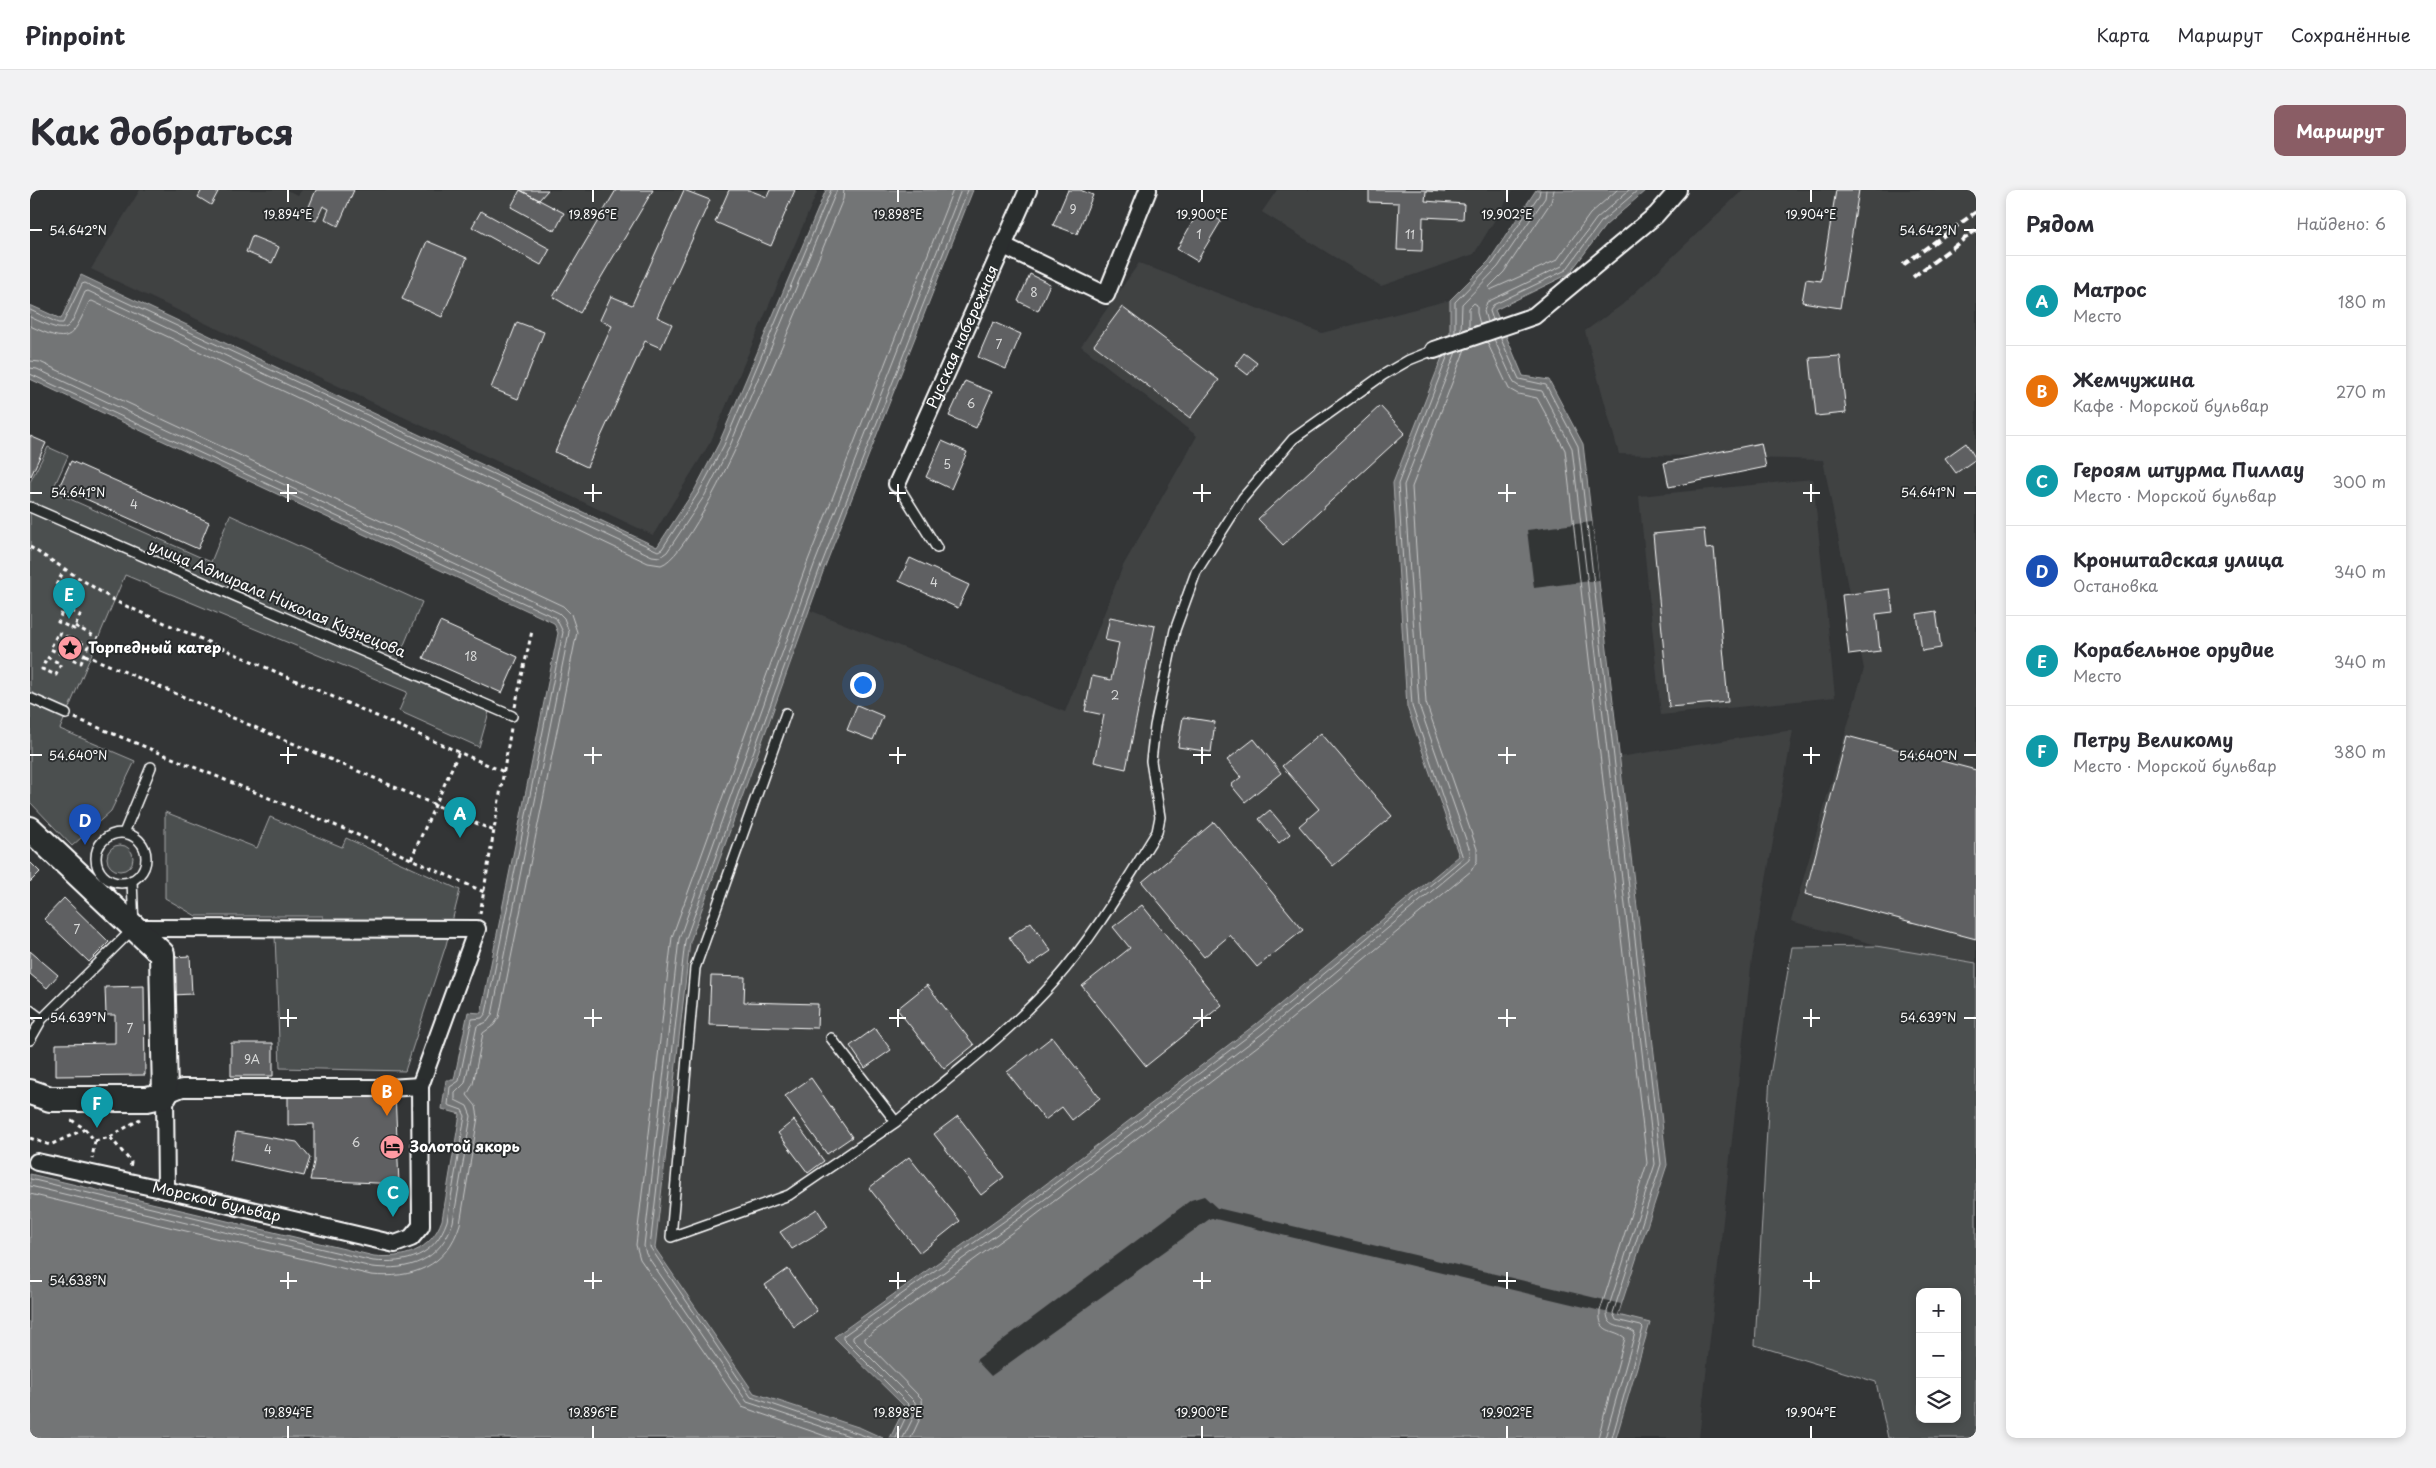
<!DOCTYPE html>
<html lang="ru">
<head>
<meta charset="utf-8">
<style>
  body { margin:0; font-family:"Playpen Sans",sans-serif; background:#f2f2f3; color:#2b2b33 }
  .controls { position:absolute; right:15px; bottom:15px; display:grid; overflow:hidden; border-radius:10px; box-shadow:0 2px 8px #0003 }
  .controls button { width:45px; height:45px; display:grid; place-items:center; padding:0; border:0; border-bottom:1px solid #e1e1e2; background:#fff; color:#2b2b33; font:25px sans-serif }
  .you { position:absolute; left:832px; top:494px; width:18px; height:18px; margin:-12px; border:4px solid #fff; border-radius:50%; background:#1a73e8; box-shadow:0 0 0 8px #1a73e833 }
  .badge { display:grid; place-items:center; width:32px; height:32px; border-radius:50%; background:#8a5d65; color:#fff; font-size:16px; font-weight:700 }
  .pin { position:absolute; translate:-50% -41px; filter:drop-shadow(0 1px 2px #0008) }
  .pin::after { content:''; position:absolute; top:26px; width:18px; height:15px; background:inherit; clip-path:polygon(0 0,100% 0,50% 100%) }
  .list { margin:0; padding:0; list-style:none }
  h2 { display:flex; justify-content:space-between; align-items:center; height:65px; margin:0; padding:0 20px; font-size:21px }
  h2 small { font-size:16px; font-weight:400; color:#7c7c81 }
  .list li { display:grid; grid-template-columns:32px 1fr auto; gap:15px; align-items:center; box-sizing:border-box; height:90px; padding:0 20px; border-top:1px solid #e1e1e2 }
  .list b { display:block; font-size:19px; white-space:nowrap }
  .list p { margin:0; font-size:16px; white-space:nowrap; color:#7c7c81 }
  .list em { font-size:16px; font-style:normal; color:#7c7c81 }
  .icon { flex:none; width:28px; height:28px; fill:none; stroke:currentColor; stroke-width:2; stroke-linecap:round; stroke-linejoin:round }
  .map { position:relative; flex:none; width:1946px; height:1248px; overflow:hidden; border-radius:10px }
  header { display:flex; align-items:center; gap:30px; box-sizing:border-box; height:70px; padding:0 25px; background:#fff; border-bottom:1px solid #e1e1e2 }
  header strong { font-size:24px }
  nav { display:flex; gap:28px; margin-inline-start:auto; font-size:18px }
  .intro { display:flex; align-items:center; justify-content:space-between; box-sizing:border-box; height:120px; padding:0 30px }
  h1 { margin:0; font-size:35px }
  .button { padding:12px 22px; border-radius:10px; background:#8a5d65; color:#fff; font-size:18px; font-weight:700 }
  main { display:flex; gap:30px; padding:0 30px }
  aside { flex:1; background:#fff; border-radius:10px; box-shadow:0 2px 8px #0003 }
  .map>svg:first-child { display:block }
  .built { fill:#404243 }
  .green { fill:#4c4f50; stroke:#a6a7a8; fill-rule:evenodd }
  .water { fill:#737576; stroke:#abacad }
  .pier { fill:#333536 }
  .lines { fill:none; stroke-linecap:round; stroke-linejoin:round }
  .shore { stroke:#c7c8c8; stroke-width:1 }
  .building { fill:#5f6162; stroke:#fff }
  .lane-casing { stroke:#fff; stroke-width:12 }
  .street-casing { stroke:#fff; stroke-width:20 }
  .secondary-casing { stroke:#fff; stroke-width:28 }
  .path { stroke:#fff; stroke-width:3; stroke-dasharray:4 4; stroke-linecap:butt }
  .lane { stroke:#2a2d2e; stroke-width:9 }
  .street { stroke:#2a2d2e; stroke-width:16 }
  .secondary { stroke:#2a2d2e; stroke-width:24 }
  .rail { stroke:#fff; stroke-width:4; stroke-dasharray:8 4; stroke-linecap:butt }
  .ticks { fill:none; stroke:#fff; stroke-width:2 }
  .labels { text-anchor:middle; stroke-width:4; stroke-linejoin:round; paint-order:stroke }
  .number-label { font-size:12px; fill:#d7d8d8 }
  .street-label { font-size:15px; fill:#fff; stroke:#2a2d2e }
  .poi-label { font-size:15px; font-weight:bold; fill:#fff; stroke:#2a2d2e; text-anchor:start }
  .ticks-label { font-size:12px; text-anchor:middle; fill:#fff; stroke:#2a2d2e; stroke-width:4; stroke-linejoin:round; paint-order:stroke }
</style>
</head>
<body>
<header>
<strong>Pinpoint</strong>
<nav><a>Карта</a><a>Маршрут</a><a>Сохранённые</a></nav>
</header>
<div class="intro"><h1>Как добраться</h1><a class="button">Маршрут</a></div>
<main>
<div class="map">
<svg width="1946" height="1248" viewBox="0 0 1946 1248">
  <rect width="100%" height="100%" fill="#333536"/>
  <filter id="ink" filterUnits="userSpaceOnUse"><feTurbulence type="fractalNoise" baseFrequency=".02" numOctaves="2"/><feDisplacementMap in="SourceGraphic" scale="10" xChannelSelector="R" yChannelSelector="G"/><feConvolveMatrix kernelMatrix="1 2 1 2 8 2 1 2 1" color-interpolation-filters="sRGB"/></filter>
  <g filter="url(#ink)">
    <path class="built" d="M110,0H256L268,5L272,0H788L681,251L623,345L61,79Z
      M1247,0H1483L1444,64L1351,96L1232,22Z
      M1713,0H1946V783L1761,731L1834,479L1793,270L1589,264L1555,141L1592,115Z
      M1109,73L1292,143L1420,110V147L1404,187L1377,517L1429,666L1226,834L987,1016L804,1146L875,1218L860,1248H853L831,1238L724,1203L625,1058L660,752L779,420L1035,522L1093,376L1167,246L1051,156Z
      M1783,289L1805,507L1631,525L1609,306Z
      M1763,540L1722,768L1669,1248H1586L1620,1133L1588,1125L1637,975L1589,567Z"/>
    <path class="green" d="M18,257L38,266L22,301L181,372L200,325L392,412L363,481L459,522L449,557L369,521L377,502L95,385L30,539L105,571L81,621L42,656L0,612V292Z
      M135,622L227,658L240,627L312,657L316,648L430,700L416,755L375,881L250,878L245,745L293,747V726H166L135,708Z
      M77 668a13 13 0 1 1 26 0a13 13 0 1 1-26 0Z
      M1846,756L1946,773V1248H1858L1846,1192L1725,1155L1740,885L1762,757ZM1890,1102H1927V1229H1890Z"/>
    <path class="water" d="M796,0H943L794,379L660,752L625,1058L724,1203L831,1238L853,1248H0V984L344,1066C374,1069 401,1061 412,1030L430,924L412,919L416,890H424L438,822L451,823L528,443L524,433L0,189V115L31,129L51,85L627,357L665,299L689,253Z
      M1506,0H1616L1575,36L1539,84L1465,120L1493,186L1519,190L1553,254L1637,975L1588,1125L1620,1133L1586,1248H860L875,1217L804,1147L987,1016L1226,834L1429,666L1377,517L1363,293L1420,147V110L1459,71Z"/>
    <path class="pier" d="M1562,332L1569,390L1504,398L1497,340Z
      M1174,1006L1187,1018L1591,1114L1588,1125L1181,1028L961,1186L946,1170L1161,1010Z"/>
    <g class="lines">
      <path class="shore" d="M1524,0L1521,12L1474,82L1459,97L1460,100L1527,70L1560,24L1587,0
        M0,120L28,133H33L52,94L55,93L628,361L632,359L669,302L694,255L801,0
        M0,127C43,147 37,142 55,102L58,101L622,366L630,367L637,362L675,305L699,258L807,0
        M1463,130L1460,121L1463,115L1536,80L1571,32L1608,0
        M1457,132L1454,121L1457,112L1532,76L1566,29L1599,0
        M0,136C40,154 41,151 59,112L62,111L618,373L631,375C673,363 790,64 813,9L814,0
        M1439,138V118L1444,113L1447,115V123L1450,134
        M1431,141L1432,114L1468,77L1515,8L1516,0
        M1425,143V112L1463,73L1509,5L1510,0
        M1470,147L1489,189L1516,195L1548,256L1631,974L1583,1123L1586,1130L1611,1136L1613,1138L1582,1248
        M1464,149L1484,193L1490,197L1512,201L1542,258L1625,974L1577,1122C1577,1141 1595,1134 1605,1143L1575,1248
        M1457,152L1479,199L1488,204L1507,208L1535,260L1617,973L1570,1121C1568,1145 1584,1138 1595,1148L1568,1248
        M0,171L10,172L533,416L541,424L547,442L469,827L464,835L453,843L443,894L437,905L446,916L448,927L430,1034C417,1077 382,1089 341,1085L0,1004
        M0,178L7,179L529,423L534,428L539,442L462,825L457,832L447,836L435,893L425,903V910L437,916L441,926L423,1032C410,1071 380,1081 342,1077L0,996
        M0,184L526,428L533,442L456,823L452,828L442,829L429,891L420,897L418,915L432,920L435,926L417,1031C405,1066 377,1074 343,1071L0,989
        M801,1248L712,1217L610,1069L606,1055L642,747L777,373L923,0
        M825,1248L717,1212L616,1064L614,1056L649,749L784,375L931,0
        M841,1248L721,1207L620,1057L655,751L790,378L938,0
        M866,1248L879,1220V1215L813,1149V1146L990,1020L1229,838L1433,668L1382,516L1368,294L1418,165
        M873,1248L886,1222L885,1212L823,1150V1147L994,1025L1233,843L1439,670L1440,661L1389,515L1374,295L1426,162
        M881,1248L893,1222L892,1209L835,1151V1148L998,1031L1237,849L1441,681L1447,671V659L1396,513L1382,297L1435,159"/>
    </g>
    <path class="building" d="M172,0H189L181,15L168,7Z
      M286,0H324L308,36L295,29L299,19L293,16L286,31L275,26Z
      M490,0L534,23L525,41L481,17Z
      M490,0H518L509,10Z
      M586,0H623L550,123L523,107Z
      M654,0L680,10L627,127L642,134L631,158L615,151L557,277L525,262L582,136L570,130L581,106L602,115Z
      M699,0H719L737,7L740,0H765L741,56L685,32Z
      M1038,0H1050L1063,5L1047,44L1023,35Z
      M1339,0H1415V2L1396,1L1395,11L1434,14L1433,29L1393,27L1392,61L1367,60L1369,13L1339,12Z
      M1806,0H1829L1810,118L1772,112L1776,89L1791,91Z
      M1170,19L1191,31L1167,71L1147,59Z
      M451,21L520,59L511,75L442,37Z
      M222,46L249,57L242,73L216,62Z
      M397,51L437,68L412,127L372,109Z
      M1000,84L1020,94L1008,121L988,111Z
      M1092,117L1189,190L1160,228L1064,155Z
      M487,132L514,142L488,209L461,198Z
      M963,132L991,144L976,179L948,167Z
      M1214,163L1227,173L1218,185L1205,175Z
      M1810,166L1816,223L1786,226L1780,168Z
      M935,191L962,202L946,238L919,226Z
      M1350,216L1375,243L1253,355L1228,329Z
      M0,246L16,253L1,286L0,285Z
      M912,251L937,262L921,299L896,287Z
      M1731,253L1736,277L1639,297L1634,273Z
      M1936,253L1946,269L1926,283L1915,268Z
      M41,271L179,332L168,359L29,297Z
      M1674,339L1676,359L1684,358L1698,512L1639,517L1623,344Z
      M880,368L939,395L928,418L869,391Z
      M1860,399L1863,422L1846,424L1850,461L1819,465L1812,405Z
      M1906,421L1911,458L1892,461L1887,424Z
      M1080,427L1125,436L1096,579L1064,572L1074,525L1055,521L1062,486L1081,490L1089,453L1075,450Z
      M410,432L488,467L472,503L393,468Z
      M827,515L853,526L843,550L817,540Z
      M1153,527L1185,532L1181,562L1148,557Z
      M1291,543L1362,626L1303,676L1269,636L1289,619L1252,576Z
      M1817,546L1946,580V749L1775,704Z
      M1224,549L1251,583L1215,612L1201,595L1211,587L1197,570Z
      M1240,620L1260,644L1249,653L1229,629Z
      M1184,632L1273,740L1227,777L1200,745L1174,767L1112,692Z
      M0,672L10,682L0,692Z
      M34,708L79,752L59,772L14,729Z
      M1112,715L1192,815L1116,876L1052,796L1100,758L1083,737Z
      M1001,732L1021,761L999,776L979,747Z
      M0,761L28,785L17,798L0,784Z
      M160,766L162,804L143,805L142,767Z
      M681,786L715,787L714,812L788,814L787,838L679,835Z
      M897,795L944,855L914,879L867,819Z
      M114,796L115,885L26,886V854L85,853V825H76L75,797Z
      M845,838L861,860L835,878L820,856Z
      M1022,847L1070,908L1042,930L1032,917L1015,930L977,882Z
      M201,853H243V886H201Z
      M781,888L822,947L797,964L755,906Z
      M258,903H365L369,994L280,990L284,972V934L258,935Z
      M928,926L974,987L951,1005L904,944Z
      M764,930L794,971L778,983L748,943Z
      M206,942L267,952L280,968L274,986L200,970Z
      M879,967L930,1031L890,1063L839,998Z
      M787,1019L798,1037L762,1059L750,1042Z
      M758,1079L787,1121L764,1137L735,1095Z"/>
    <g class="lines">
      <defs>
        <path id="lane" d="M867,294L907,358
          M0,317L482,526
          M0,508L36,524
          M756,523L665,778L641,1047L759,1005L866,932
          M94,643L121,577
          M66 668a25 25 0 1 1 50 0a25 25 0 1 1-50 0Z
          M0,820L12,829L0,850
          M12,829L104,738L102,690
          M801,848L866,932C919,887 977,845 1023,793C1063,748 1095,693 1127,642L1130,627L1121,571L1125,536L1145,440L1166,382L1213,308L1263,249L1353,185L1379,170L1404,160"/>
        <g id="street">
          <path d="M974,56L1076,105L1118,0"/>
          <path d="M1404,160L1504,126L1626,25L1648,0"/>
          <path id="s1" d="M867,294L998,0"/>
          <path id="s2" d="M7,972L136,1000L365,1054L381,1048L391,1036L390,896L447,739L104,738"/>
          <path d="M136,1000L135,905L152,898H359L390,896"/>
        </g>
        <path id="secondary" d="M0,639L132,764L135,905L117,909H20L0,902"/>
      </defs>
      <use href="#lane" class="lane-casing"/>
      <use href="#street" class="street-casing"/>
      <use href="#secondary" class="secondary-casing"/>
      <path class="path" d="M0,357L87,412L474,582
        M26,395L35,379
        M34,418L50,425L44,439L28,432Z
        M45,436L68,448
        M28,443L58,456L51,473L20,459Z
        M55,465L342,587L464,641
        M17,467L31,474L26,485L12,479Z
        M485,517L502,441
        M45,528L319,641L454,702
        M381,669L429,562
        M450,724L481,538
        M55,939L65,951L62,969
        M80,947L110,929
        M0,948L20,955L55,939L40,929
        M65,951L80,947L101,972L100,978"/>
      <use href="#lane" class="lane"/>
      <use href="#street" class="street"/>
      <use href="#secondary" class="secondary"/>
      <path class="rail" d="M1873,75L1946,22
        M1883,87L1946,40"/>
    </g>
  </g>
  <path class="ticks" d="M258,0V12M563,0V12M868,0V12M1172,0V12M1477,0V12M1781,0V12M0,40H12M1934,40H1946M258,294V312M563,294V312M868,294V312M1172,294V312M1477,294V312M1781,294V312M0,303H12M250,303H267M554,303H572M859,303H876M1163,303H1181M1468,303H1486M1773,303H1790M1934,303H1946M258,557V574M563,557V574M868,557V574M1172,557V574M1477,557V574M1781,557V574M0,565H12M250,565H267M554,565H572M859,565H876M1163,565H1181M1468,565H1486M1773,565H1790M1934,565H1946M258,819V837M563,819V837M868,819V837M1172,819V837M1477,819V837M1781,819V837M0,828H12M250,828H267M554,828H572M859,828H876M1163,828H1181M1468,828H1486M1773,828H1790M1934,828H1946M258,1082V1099M563,1082V1099M868,1082V1099M1172,1082V1099M1477,1082V1099M1781,1082V1099M0,1091H12M250,1091H267M554,1091H572M859,1091H876M1163,1091H1181M1468,1091H1486M1773,1091H1790M258,1236V1248M563,1236V1248M868,1236V1248M1172,1236V1248M1477,1236V1248M1781,1236V1248"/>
  <defs>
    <symbol id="sight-disc" viewBox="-11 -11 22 22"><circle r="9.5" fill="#ff9aa2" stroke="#2a2d2e"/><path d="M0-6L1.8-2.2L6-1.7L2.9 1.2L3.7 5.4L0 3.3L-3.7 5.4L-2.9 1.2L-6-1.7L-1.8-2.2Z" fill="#111"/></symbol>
    <symbol id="hotel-disc" viewBox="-11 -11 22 22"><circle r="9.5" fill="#ff9aa2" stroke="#2a2d2e"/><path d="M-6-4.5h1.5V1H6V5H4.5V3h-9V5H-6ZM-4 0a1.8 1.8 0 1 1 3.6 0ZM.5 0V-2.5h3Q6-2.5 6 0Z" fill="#111"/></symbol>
  </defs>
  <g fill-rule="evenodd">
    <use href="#sight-disc" x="26" y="444" width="28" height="28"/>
    <use href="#hotel-disc" x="348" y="943" width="28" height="28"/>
  </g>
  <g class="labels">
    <g class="number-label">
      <text x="1043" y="24">9</text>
      <text x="1169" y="49">1</text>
      <text x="1380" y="49">11</text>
      <text x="1004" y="107">8</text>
      <text x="969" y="159">7</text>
      <text x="941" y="218">6</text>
      <text x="917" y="279">5</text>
      <text x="104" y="319">4</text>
      <text x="904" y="397">4</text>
      <text x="441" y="471">18</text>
      <text x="1085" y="510">2</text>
      <text x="47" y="744">7</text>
      <text x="100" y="843">7</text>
      <text x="222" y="874">9А</text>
      <text x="326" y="957">6</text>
      <text x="238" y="964">4</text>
    </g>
    <g class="street-label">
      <text dy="5" stroke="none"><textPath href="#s1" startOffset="161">Русская набережная</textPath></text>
      <text transform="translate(247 409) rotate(23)" y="5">улица Адмирала Николая Кузнецова</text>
      <text dy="5" stroke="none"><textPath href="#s2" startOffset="184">Морской бульвар</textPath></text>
    </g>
    <g class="poi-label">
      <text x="58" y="463">Торпедный катер</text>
      <text x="380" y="962">Золотой якорь</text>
    </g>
  </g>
  <g class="ticks-label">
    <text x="258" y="29">19.894°E</text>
    <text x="563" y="29">19.896°E</text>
    <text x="868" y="29">19.898°E</text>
    <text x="1172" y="29">19.900°E</text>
    <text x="1477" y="29">19.902°E</text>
    <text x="1781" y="29">19.904°E</text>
    <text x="48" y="45">54.642°N</text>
    <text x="1898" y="45">54.642°N</text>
    <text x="48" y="307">54.641°N</text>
    <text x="1898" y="307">54.641°N</text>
    <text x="48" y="570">54.640°N</text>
    <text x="1898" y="570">54.640°N</text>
    <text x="48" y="832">54.639°N</text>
    <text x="1898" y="832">54.639°N</text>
    <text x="48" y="1095">54.638°N</text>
    <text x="258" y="1227">19.894°E</text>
    <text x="563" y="1227">19.896°E</text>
    <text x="868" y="1227">19.898°E</text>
    <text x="1172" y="1227">19.900°E</text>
    <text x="1477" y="1227">19.902°E</text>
    <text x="1781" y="1227">19.904°E</text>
  </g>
</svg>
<div class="controls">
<button>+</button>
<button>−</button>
<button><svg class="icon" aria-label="layers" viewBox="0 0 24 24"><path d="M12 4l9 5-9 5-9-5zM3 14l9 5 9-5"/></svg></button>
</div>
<div class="you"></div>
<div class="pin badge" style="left:430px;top:648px;background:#0f9aa8">A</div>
<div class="pin badge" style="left:357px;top:926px;background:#e8710a">B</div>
<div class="pin badge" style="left:363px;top:1027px;background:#0f9aa8">C</div>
<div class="pin badge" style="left:55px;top:655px;background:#1a4fb4">D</div>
<div class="pin badge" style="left:39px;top:429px;background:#0f9aa8">E</div>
<div class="pin badge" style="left:67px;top:938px;background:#0f9aa8">F</div>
</div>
<aside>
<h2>Рядом<small>Найдено: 6</small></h2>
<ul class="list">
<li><span class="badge" style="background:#0f9aa8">A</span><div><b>Матрос</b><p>Место</p></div><em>180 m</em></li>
<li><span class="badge" style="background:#e8710a">B</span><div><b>Жемчужина</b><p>Кафе · Морской бульвар</p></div><em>270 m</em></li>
<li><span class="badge" style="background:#0f9aa8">C</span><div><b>Героям штурма Пиллау</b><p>Место · Морской бульвар</p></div><em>300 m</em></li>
<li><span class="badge" style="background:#1a4fb4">D</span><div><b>Кронштадская улица</b><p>Остановка</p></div><em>340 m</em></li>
<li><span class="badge" style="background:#0f9aa8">E</span><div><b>Корабельное орудие</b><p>Место</p></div><em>340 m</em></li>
<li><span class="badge" style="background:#0f9aa8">F</span><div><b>Петру Великому</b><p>Место · Морской бульвар</p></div><em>380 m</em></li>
</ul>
</aside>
</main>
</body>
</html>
